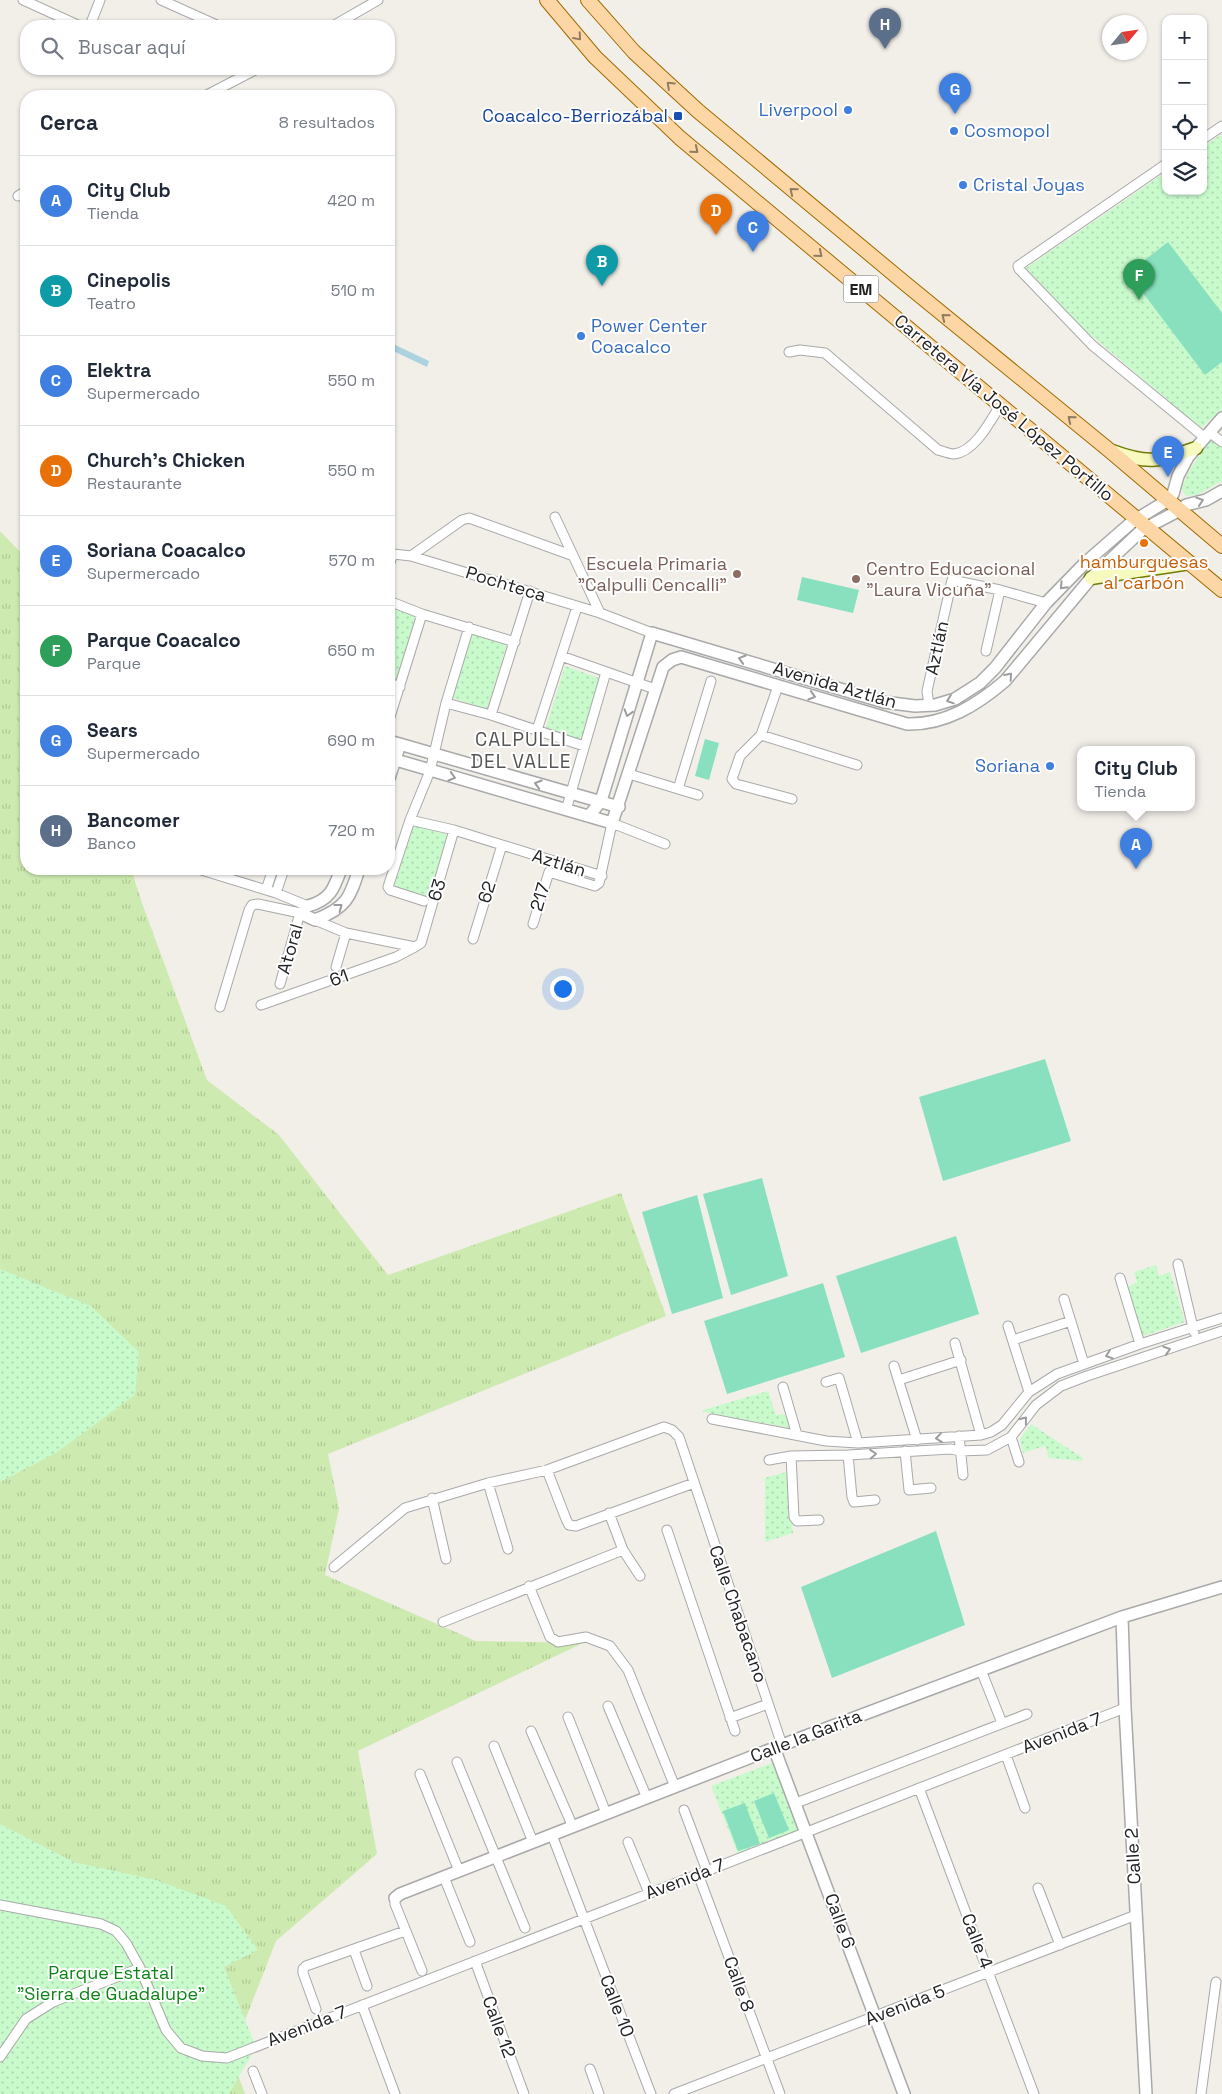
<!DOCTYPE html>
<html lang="es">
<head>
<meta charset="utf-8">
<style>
  body { margin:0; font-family:"Space Grotesk",sans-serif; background:#f6f6f7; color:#1f2937 }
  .controls { position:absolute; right:15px; top:15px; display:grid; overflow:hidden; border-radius:10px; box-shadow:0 1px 4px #0004 }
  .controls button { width:45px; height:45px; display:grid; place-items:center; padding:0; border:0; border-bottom:1px solid #e0e1e3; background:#fff; color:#1f2937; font:25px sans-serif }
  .compass { position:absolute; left:1102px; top:15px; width:45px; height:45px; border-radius:50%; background:#fff; box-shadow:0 1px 4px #0004; rotate:61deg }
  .you { position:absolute; left:562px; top:988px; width:18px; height:18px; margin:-12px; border:4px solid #fff; border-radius:50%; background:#1a73e8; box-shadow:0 0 0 8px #1a73e833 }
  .badge { display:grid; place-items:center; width:32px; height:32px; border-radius:50%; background:#0b8043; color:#fff; font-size:16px; font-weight:700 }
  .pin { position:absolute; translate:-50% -41px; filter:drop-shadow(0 1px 2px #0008) }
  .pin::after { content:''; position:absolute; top:26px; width:18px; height:15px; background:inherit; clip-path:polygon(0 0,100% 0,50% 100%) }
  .popup { position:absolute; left:1077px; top:746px; width:118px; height:65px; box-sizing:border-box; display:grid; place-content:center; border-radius:10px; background:#fff; filter:drop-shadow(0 1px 4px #0005); font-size:16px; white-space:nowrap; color:#747a83 }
  .popup b { font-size:19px; color:#1f2937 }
  .popup::after { content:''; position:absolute; left:50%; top:100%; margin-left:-10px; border:10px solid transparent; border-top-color:#fff }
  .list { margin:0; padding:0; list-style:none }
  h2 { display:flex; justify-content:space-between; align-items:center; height:65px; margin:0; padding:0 20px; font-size:21px }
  h2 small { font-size:16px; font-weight:400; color:#747a83 }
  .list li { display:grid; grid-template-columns:32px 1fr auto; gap:15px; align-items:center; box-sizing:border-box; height:90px; padding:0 20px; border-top:1px solid #e0e1e3 }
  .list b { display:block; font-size:19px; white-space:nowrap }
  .list p { margin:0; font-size:16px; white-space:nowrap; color:#747a83 }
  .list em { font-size:16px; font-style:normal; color:#747a83 }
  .icon { flex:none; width:28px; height:28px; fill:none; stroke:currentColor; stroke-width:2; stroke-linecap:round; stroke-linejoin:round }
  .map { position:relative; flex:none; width:1222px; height:2094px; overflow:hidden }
  .search { position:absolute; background:#fff; box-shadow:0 1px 4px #0004; left:20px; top:20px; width:375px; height:55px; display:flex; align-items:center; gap:12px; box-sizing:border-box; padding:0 18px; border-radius:20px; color:#747a83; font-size:19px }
  .panel { position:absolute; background:#fff; box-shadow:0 1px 4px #0004; left:20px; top:90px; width:375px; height:785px; border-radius:20px }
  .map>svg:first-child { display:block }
  .grass { fill:url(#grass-tufts) }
  .park { fill:url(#park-dots) }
  .pitch { fill:#88e0be }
  .water { fill:url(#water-ripples) }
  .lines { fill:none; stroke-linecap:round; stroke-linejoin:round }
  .minor-casing { stroke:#a9a9a9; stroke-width:11 }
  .tertiary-casing { stroke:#a9a9a9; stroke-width:14 }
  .secondary-casing { stroke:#707d05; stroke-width:15 }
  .primary-casing { stroke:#a06b00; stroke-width:16 }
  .minor { stroke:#fff; stroke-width:9 }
  .tertiary { stroke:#fff; stroke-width:11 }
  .secondary { stroke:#f7fabf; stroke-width:12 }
  .primary { stroke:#fcd6a4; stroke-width:14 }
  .oneway { stroke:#8f7c63 }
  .oneway2 { stroke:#9c9c9c }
  .shop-dot { fill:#3f7fe0; stroke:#fff; stroke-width:2 }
  .transit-dot { fill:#1a4fb4; stroke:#fff; stroke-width:2 }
  .food-dot { fill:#e8710a; stroke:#fff; stroke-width:2 }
  .education-dot { fill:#8d6e63; stroke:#fff; stroke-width:2 }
  .labels { text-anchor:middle; stroke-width:4; stroke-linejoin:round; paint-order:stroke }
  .shield { fill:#fff; stroke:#646464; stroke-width:1 }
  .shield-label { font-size:16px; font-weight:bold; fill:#222 }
  .shop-label { font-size:18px; fill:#366cbe; stroke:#fff; text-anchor:start }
  .transit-label { font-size:18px; fill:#164399; stroke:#fff; text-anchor:end }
  .street-label { font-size:18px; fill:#222; stroke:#fff }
  .food-label { font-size:18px; fill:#c56008; stroke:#fff }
  .education-label { font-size:18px; fill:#785e54; stroke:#fff; text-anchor:end }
  .park-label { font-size:18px; fill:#0c8416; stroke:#fff }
  .neighbourhood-label { font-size:19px; letter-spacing:1px; fill:#555; stroke:#fff }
</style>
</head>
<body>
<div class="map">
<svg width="1222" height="2094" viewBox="0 0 1222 2094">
  <defs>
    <pattern id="grass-tufts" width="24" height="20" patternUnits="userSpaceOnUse" patternTransform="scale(1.25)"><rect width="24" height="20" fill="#cdebb0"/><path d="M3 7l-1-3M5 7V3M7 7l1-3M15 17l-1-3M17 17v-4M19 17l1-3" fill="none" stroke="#b0c997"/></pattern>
    <pattern id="park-dots" width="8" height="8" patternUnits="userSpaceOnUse" patternTransform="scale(1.25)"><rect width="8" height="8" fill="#c8facc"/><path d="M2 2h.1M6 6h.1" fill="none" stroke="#acd6af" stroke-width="1.8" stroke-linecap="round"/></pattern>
    <pattern id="water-ripples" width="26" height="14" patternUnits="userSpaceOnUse" patternTransform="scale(1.25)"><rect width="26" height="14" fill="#aad3df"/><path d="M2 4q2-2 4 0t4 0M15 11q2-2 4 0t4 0" fill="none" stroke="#92b5bf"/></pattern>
  </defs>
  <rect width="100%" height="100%" fill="#f2efe9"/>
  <path class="grass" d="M0,531L26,558V869H131L142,903L207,1080L279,1135L388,1275L621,1193L666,1316L328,1454L339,1509L325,1575L476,1641L583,1643L358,1751L377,1854L276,1941L231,2056L245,2094H0Z"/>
  <path class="park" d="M1222,134V409L1201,428L1086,331L1026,268L1166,172V191H1203V147Z
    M1213,439L1222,445V481L1197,495L1186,496L1182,489C1187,469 1200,454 1213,439Z
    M389,607L415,616L397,682L389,679Z
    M471,634L507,645L487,709L453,698Z
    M565,666L599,678L581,740L546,727Z
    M414,825L447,835L429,897L394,887Z
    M1156,1265L1159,1276L1170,1272L1185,1322L1143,1336L1127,1287L1137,1282L1134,1272Z
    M0,1269L91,1306L139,1352L135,1395L56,1453L0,1482Z
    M768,1391L776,1415L785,1414L790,1428L703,1412V1410Z
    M1031,1424L1083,1458L1082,1461L1049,1458L1045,1446L1023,1453L1020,1439Z
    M786,1472L793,1533L765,1542V1478Z
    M772,1763L799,1831L738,1854L711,1786Z
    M0,1824L74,1862L156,1880L226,1906L258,1950L224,1967L256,2047L229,2094H0Z"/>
  <path class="pitch" d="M1168,242L1222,313V362L1205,375L1128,273Z
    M802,577L859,590L853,613L797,600Z
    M705,739L719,743L709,780L695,776Z
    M1045,1059L1071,1141L943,1181L919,1097Z
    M762,1178L788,1276L731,1295L703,1194Z
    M697,1195L723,1298L672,1314L642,1212Z
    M956,1236L979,1314L861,1353L836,1276Z
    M823,1283L845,1357L727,1394L704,1321Z
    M936,1531L965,1625L832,1678L801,1587Z
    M774,1793L789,1830L769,1838L754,1801Z
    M745,1803L760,1844L738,1851L723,1811Z"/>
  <path class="water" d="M389,342L429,361L427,367L389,349Z"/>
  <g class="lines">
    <defs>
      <path id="minor" d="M23,0L80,26
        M161,0L219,26
        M87,26L91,23L100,0
        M333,26L378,0
        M205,96L257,69
        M1203,139L1222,126
        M1166,164L1018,266L1019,269L1092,345L1204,437
        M18,196L26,191
        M789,352L800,350L825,353L938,450C943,451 949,454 954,454C975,452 991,420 1001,404
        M1209,432L1222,442
        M555,517L600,613
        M411,556L462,520L469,518L571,555
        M389,565L393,554L411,556L600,613L652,633
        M389,601L422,614L515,642
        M986,651L1000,590
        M561,656L655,689
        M389,683L400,687
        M778,686L761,735L740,756L732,779L736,784L792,799
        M446,703L491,715L584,746
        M929,705L927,691L952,580L1000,590L1046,603
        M491,715L530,591
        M389,720L422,614
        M537,730L577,607
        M761,735L857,765
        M629,774L698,795
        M678,789L711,681
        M566,810L606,672
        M410,820L454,830L602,876
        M198,869L276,893L308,906L304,910
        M266,890L273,869
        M276,893L284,869
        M424,901L390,890L388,887L410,820L430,771L446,703L469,627
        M315,920L346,933L415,947
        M533,924L549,872L595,886L599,883L612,823L665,844
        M473,939L502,845
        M336,967L346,933
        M280,984L300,913
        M261,1005L396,957L415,947L421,943L454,830
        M220,1007L249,910L252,905L258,904L300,913
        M1178,1264L1194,1332
        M1120,1278L1140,1344
        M1064,1299L1084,1364
        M1008,1326L1029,1392
        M1013,1340L1071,1321
        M955,1343L981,1435
        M894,1366L917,1440
        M899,1380L961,1360
        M826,1382L839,1378L858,1443
        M783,1387L797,1435
        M712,1419L826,1441L858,1443L981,1435L991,1432L1002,1425L1029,1392L1057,1374L1140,1344L1222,1318
        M959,1436L963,1475
        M1011,1437L1019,1462
        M905,1451L909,1490L931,1488
        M848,1455L852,1497L854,1502L875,1500
        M791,1456L794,1517L797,1521L819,1520
        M769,1460L791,1456L848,1455L951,1449L960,1451L987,1450L1011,1437L1036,1405L1061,1386L1087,1376L1222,1331
        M547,1470L566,1519L569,1525L576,1526L694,1483
        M488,1483L508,1549
        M432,1498L446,1559
        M609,1513L623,1550L640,1576
        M667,1530L735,1731
        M334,1567L405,1508L488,1483L547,1470L664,1427L672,1430L679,1437L782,1745
        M529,1586L550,1637L558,1642L586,1637L610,1646L628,1670L675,1787
        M443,1622L623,1550
        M981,1670L1002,1723
        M608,1706L647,1798
        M568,1717L606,1813
        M730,1718L768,1704
        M531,1731L573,1827
        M494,1746L533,1842
        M1006,1755L1025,1808
        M457,1762L525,1928
        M420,1774L459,1871
        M919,1788L1034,2094
        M796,1803L1027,1714
        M684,1810L707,1871
        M552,1835L651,2094
        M628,1842L649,1893
        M698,1874L780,2094
        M444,1877L470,1942
        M1038,1888L1060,1945
        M395,1898V1904L422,1971
        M0,1905L101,1924L116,1931L126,1943L140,1968L166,2030L181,2048L202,2056L227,2058L1125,1708
        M354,1950L367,1986
        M475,1961L524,2094
        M362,2005L395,2094
        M316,2009L303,1973V1969L306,1966L405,1931
        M0,2057L26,2019L53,2002L140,1968
        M590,2069L599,2094
        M253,2071L262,2094
        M674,2094L1136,1915
        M1201,2094L1216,1982"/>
      <path id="tertiary" d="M389,741L619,807
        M389,758L612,823L663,667L672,660L681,657L907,724C945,725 977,705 1005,681L1091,578L1142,530L1180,510L1186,505L1206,500L1222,491
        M389,778L400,744
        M589,816L601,801L652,633L884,702L915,706L935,705L955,699L980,683L995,668L1046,603L1085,563L1132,522L1168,500L1173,494L1178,476L1188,457L1222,418
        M308,906C330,900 334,889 341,869
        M300,913L315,920C346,908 350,898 359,869
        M1122,1617L1125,1708L1146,2094
        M774,1748L904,2094
        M395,1898L400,1894L782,1745L1122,1617L1222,1587"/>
      <path id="secondary" d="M1112,451C1150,465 1159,461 1196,448
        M1091,578L1190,563"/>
      <path id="primary" d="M547,0L595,57L680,138L1222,590
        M588,0L634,52L698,111L907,285L1109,450L1222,546"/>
    </defs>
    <use href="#minor" class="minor-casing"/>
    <use href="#tertiary" class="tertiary-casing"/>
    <use href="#secondary" class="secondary-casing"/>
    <use href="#primary" class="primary-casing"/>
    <use href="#minor" class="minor"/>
    <use href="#tertiary" class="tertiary"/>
    <use href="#secondary" class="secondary"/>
    <use href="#primary" class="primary"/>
  </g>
  <defs><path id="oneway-chevron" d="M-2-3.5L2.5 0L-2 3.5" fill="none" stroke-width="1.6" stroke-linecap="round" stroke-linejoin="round" transform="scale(1.25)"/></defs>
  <g class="oneway">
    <use href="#oneway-chevron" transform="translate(578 37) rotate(49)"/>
    <use href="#oneway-chevron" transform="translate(670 85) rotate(-137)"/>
    <use href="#oneway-chevron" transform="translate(695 150) rotate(40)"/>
    <use href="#oneway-chevron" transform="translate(793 191) rotate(-140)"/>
    <use href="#oneway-chevron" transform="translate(819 254) rotate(40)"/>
    <use href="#oneway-chevron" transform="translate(945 317) rotate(-141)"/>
    <use href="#oneway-chevron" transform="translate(1071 419) rotate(-141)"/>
  </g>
  <g class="oneway2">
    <use href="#oneway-chevron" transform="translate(1200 501) rotate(-18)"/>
    <use href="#oneway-chevron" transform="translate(1063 586) rotate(134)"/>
    <use href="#oneway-chevron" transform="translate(742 659) rotate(-163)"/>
    <use href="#oneway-chevron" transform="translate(1009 676) rotate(-48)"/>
    <use href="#oneway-chevron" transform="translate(812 696) rotate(17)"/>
    <use href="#oneway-chevron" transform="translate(950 700) rotate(161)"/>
    <use href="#oneway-chevron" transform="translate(628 713) rotate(107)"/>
    <use href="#oneway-chevron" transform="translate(452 777) rotate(16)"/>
    <use href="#oneway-chevron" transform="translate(538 784) rotate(-164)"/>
    <use href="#oneway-chevron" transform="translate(339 907) rotate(-37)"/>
    <use href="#oneway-chevron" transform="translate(1167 1350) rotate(-18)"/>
    <use href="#oneway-chevron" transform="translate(1109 1355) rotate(161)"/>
    <use href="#oneway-chevron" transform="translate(1024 1420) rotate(-52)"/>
    <use href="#oneway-chevron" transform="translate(939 1438) rotate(173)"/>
    <use href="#oneway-chevron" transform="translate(873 1454) rotate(-4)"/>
  </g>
  <g class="shop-dot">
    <circle cx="848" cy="110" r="5"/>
    <circle cx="954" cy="131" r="5"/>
    <circle cx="963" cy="185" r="5"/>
    <circle cx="581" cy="336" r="5"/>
    <circle cx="1050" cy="766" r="5"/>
  </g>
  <rect class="transit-dot" x="673" y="111" width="10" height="10" rx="2.5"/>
  <circle class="food-dot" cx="1144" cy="543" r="5"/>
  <g class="education-dot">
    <circle cx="737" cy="574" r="5"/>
    <circle cx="856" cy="579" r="5"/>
  </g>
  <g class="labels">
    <rect class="shield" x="843.5" y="275.5" width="35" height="27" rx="4"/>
    <g class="shield-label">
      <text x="861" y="295">EM</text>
    </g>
    <g class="shop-label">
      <text x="838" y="116" text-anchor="end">Liverpool</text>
      <text x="964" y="137">Cosmopol</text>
      <text x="973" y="191">Cristal Joyas</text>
      <text x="591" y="332">Power Center<tspan x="591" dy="21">Coacalco</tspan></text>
      <text x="1040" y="772" text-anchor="end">Soriana</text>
    </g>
    <g class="transit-label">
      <text x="668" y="122">Coacalco-Berriozábal</text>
    </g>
    <g class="street-label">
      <text transform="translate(1004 408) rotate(40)" y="6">Carretera Vía José López Portillo</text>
      <text transform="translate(506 584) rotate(17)" y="6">Pochteca</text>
      <text transform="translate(937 648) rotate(-78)" y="6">Aztlán</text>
      <text transform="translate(835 685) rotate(16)" y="6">Avenida Aztlán</text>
      <text transform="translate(559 863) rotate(17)" y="6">Aztlán</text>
      <text transform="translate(437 890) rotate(-73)" y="6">63</text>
      <text transform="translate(487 892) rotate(-73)" y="6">62</text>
      <text transform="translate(540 897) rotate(-74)" y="6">217</text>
      <text transform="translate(290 949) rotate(-74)" y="6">Atoral</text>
      <text transform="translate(339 978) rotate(-20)" y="6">61</text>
      <text transform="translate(738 1614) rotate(71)" y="6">Calle Chabacano</text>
      <text transform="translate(1062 1733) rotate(-21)" y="6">Avenida 7</text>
      <text transform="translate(806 1736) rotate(-21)" y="6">Calle la Garita</text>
      <text transform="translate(1133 1856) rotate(-93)" y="6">Calle 2</text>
      <text transform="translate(685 1879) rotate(-21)" y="6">Avenida 7</text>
      <text transform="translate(840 1921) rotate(70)" y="6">Calle 6</text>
      <text transform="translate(977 1941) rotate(69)" y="6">Calle 4</text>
      <text transform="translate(739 1984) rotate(70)" y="6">Calle 8</text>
      <text transform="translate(905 2005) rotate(-21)" y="6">Avenida 5</text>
      <text transform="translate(617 2006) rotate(69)" y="6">Calle 10</text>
      <text transform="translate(307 2026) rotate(-21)" y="6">Avenida 7</text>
      <text transform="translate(499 2027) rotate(70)" y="6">Calle 12</text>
    </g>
    <g class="food-label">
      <text x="1144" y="568">hamburguesas<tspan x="1144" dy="21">al carbón</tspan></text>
    </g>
    <g class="education-label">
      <text x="727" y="570">Escuela Primaria<tspan x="727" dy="21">"Calpulli Cencalli"</tspan></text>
      <text x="866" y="575" text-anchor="start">Centro Educacional<tspan x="866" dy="21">"Laura Vicuña"</tspan></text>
    </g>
    <g class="park-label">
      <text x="111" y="1979">Parque Estatal<tspan x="111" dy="21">"Sierra de Guadalupe"</tspan></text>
    </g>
    <g class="neighbourhood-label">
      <text x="521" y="746">CALPULLI<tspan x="521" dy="22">DEL VALLE</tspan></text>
    </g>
  </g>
</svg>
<div class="controls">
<button>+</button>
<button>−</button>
<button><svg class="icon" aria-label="locate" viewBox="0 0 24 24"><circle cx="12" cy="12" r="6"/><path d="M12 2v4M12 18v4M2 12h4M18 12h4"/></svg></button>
<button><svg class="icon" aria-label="layers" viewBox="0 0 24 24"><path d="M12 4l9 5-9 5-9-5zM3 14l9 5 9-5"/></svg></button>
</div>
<svg class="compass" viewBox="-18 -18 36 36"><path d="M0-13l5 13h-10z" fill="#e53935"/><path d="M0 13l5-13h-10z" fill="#747a83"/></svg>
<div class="you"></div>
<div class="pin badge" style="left:1136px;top:869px;background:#3f7fe0">A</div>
<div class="popup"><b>City Club</b>Tienda</div>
<div class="pin badge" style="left:602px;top:286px;background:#0f9aa8">B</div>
<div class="pin badge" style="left:753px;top:252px;background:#3f7fe0">C</div>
<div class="pin badge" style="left:716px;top:235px;background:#e8710a">D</div>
<div class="pin badge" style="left:1168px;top:477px;background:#3f7fe0">E</div>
<div class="pin badge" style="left:1139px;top:300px;background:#2e9e5b">F</div>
<div class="pin badge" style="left:955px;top:114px;background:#3f7fe0">G</div>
<div class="pin badge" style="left:885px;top:49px;background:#5c6f8a">H</div>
<div class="search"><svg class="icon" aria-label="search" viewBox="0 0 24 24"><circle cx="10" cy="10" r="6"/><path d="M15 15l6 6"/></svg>Buscar aquí</div>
<section class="panel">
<h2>Cerca<small>8 resultados</small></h2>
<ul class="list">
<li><span class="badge" style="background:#3f7fe0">A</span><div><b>City Club</b><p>Tienda</p></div><em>420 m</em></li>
<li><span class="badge" style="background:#0f9aa8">B</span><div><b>Cinepolis</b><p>Teatro</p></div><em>510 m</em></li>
<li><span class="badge" style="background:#3f7fe0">C</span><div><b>Elektra</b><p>Supermercado</p></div><em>550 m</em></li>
<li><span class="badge" style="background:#e8710a">D</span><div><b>Church's Chicken</b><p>Restaurante</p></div><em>550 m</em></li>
<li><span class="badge" style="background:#3f7fe0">E</span><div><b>Soriana Coacalco</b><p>Supermercado</p></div><em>570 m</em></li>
<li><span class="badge" style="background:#2e9e5b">F</span><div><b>Parque Coacalco</b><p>Parque</p></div><em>650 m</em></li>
<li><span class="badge" style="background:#3f7fe0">G</span><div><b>Sears</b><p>Supermercado</p></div><em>690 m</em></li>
<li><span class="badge" style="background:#5c6f8a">H</span><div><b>Bancomer</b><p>Banco</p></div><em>720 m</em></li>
</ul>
</section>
</div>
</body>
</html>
